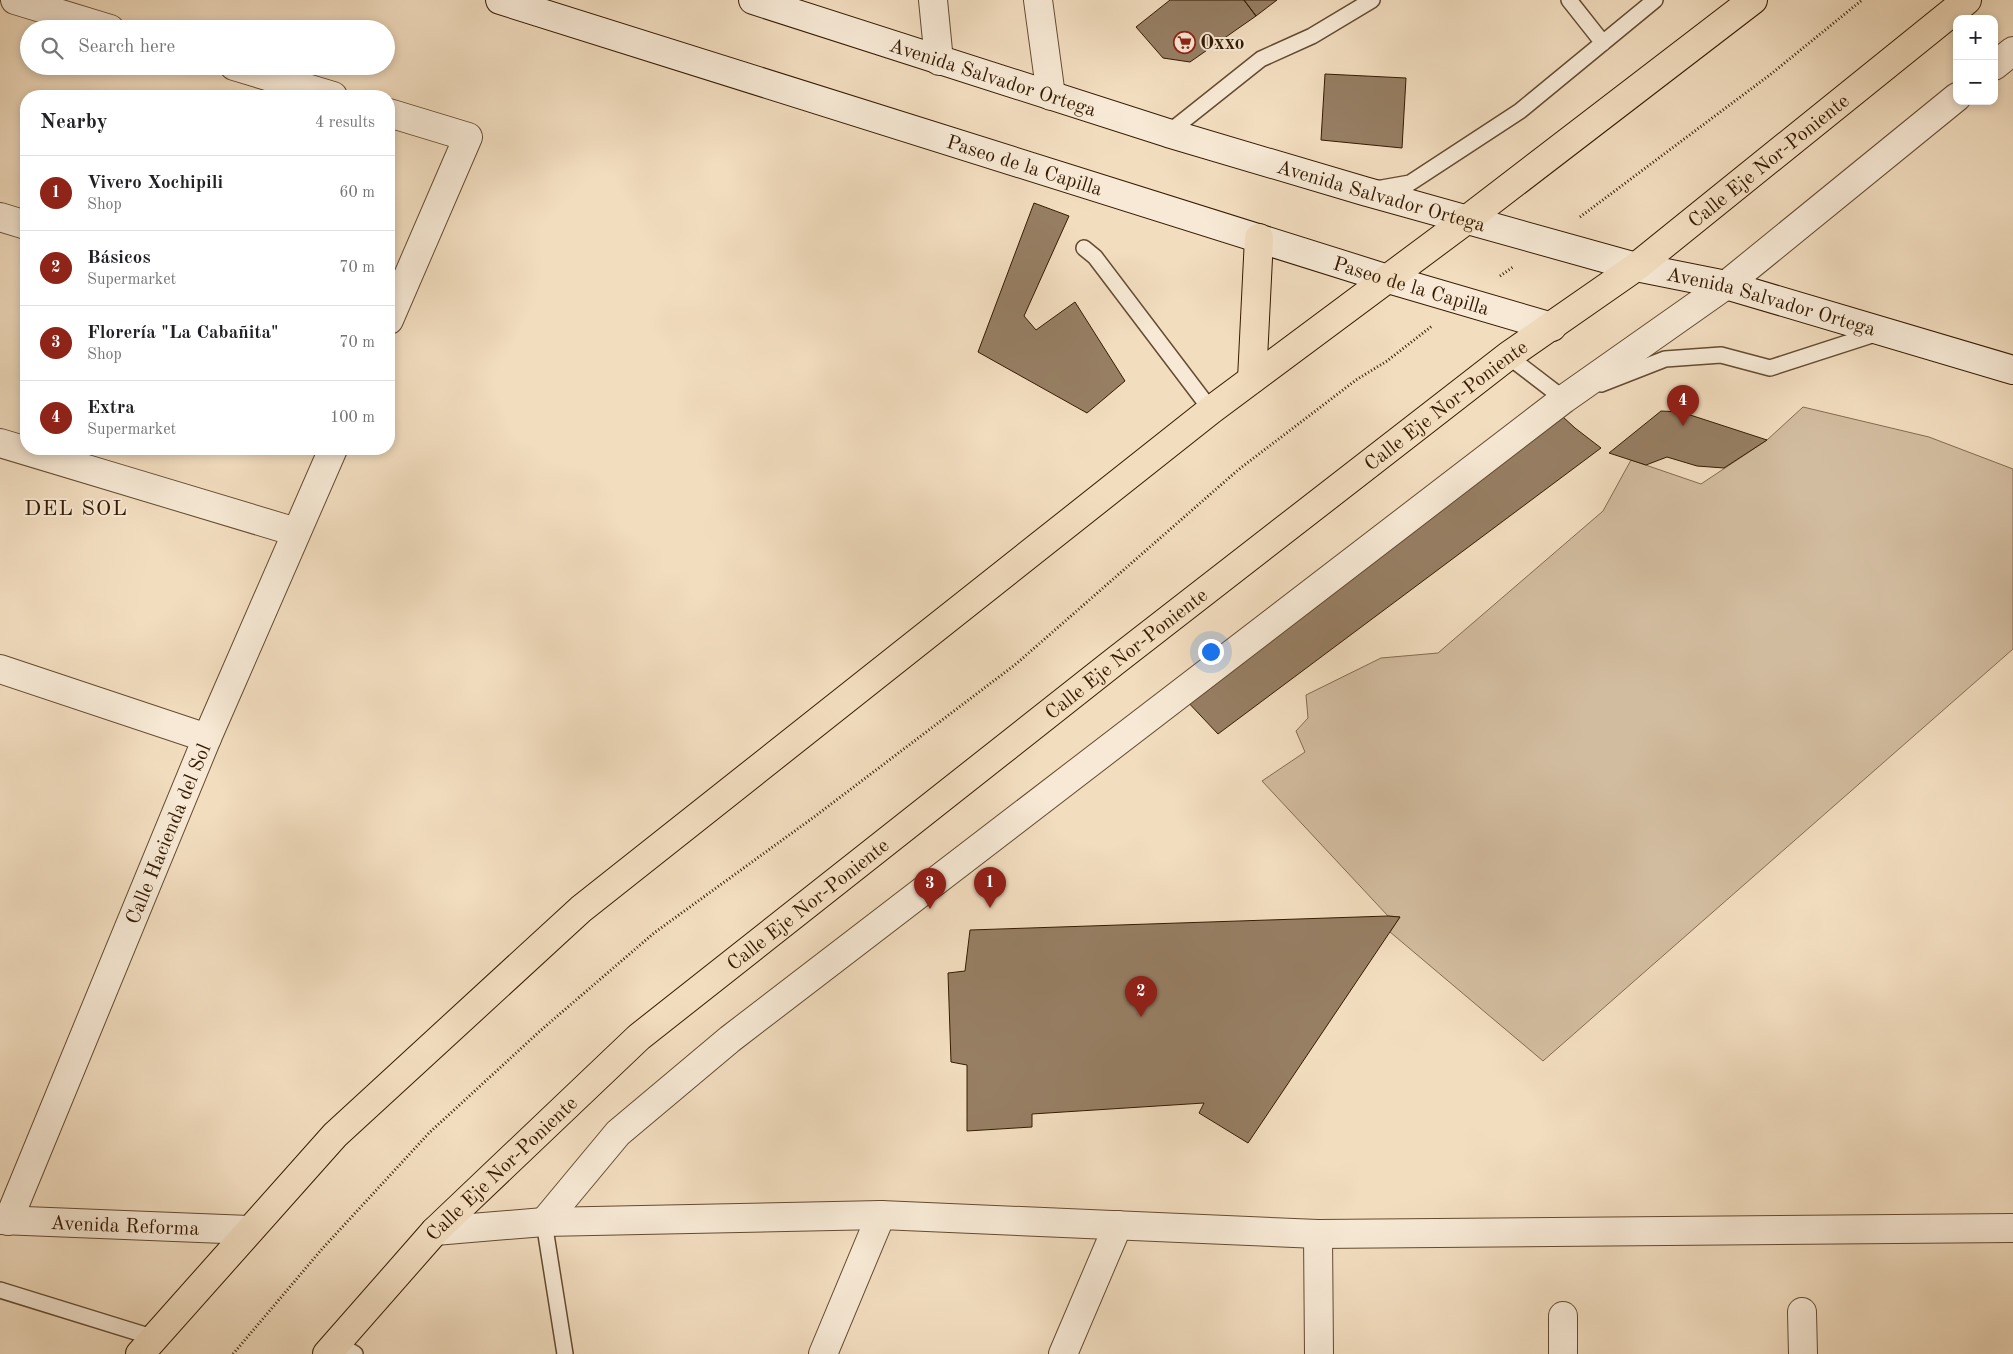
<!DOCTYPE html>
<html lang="en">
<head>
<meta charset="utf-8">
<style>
  body { margin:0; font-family:"Old Standard TT",serif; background:#f6f6f6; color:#202124 }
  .controls { position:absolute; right:15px; top:15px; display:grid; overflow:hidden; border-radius:10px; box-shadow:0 2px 8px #0003 }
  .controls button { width:45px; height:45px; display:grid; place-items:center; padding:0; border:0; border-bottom:1px solid #e0e0e0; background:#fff; color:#202124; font:25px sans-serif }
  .you { position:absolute; left:1210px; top:651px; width:18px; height:18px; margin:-12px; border:4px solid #fff; border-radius:50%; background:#1a73e8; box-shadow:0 0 0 8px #1a73e833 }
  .badge { display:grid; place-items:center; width:32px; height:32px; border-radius:50%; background:#8f2418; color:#fff; font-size:16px; font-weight:700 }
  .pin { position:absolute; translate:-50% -41px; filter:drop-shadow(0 1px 2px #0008) }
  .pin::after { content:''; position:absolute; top:26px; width:18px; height:15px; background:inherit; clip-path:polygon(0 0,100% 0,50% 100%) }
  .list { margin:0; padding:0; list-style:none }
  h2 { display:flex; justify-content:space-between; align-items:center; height:65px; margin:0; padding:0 20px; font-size:21px }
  h2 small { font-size:16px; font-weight:400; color:#757577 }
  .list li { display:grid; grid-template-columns:32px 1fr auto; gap:15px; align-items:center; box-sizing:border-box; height:75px; padding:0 20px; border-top:1px solid #e0e0e0 }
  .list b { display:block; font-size:19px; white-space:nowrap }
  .list p { margin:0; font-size:16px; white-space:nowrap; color:#757577 }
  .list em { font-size:16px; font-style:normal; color:#757577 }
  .icon { flex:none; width:28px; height:28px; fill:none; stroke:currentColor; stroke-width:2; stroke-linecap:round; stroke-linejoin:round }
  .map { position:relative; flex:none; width:2013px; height:1354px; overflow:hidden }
  .search { position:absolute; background:#fff; box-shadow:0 2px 8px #0003; left:20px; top:20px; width:375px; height:55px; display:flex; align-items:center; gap:12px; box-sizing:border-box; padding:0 18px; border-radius:28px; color:#757577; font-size:19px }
  .panel { position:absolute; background:#fff; box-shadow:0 2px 8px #0003; left:20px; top:90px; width:375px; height:365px; border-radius:20px }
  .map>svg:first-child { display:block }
  .green { fill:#d2bc9f; stroke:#846b50 }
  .building { fill:#977f64; stroke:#351a01 }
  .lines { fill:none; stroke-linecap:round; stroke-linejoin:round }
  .service-casing { stroke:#644b30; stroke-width:18 }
  .minor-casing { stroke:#644b30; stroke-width:30 }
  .tertiary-casing { stroke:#644b30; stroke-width:30 }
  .secondary-casing { stroke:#351a01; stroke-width:30 }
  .primary-casing { stroke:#351a01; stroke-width:30 }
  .path { stroke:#351a01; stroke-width:3; stroke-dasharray:1 2.5; stroke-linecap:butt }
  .service { stroke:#f7e9d5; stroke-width:15 }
  .minor { stroke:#f7e9d5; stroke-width:28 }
  .tertiary { stroke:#f7e9d5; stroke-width:28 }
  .secondary { stroke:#f7e9d5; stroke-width:28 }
  .primary { stroke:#f2ddbf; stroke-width:28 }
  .labels { text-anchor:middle; stroke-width:4; stroke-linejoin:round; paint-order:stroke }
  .poi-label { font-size:20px; font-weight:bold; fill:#351a01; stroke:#f7e9d5; text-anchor:start }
  .street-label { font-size:20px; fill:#351a01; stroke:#f7e9d5 }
  .quarter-label { font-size:22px; letter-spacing:1px; fill:#351a01; stroke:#f7e9d5 }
</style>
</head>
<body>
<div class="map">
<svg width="2013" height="1354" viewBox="0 0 2013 1354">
  <rect width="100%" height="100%" fill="#f2ddbf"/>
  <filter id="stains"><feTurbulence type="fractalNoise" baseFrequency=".004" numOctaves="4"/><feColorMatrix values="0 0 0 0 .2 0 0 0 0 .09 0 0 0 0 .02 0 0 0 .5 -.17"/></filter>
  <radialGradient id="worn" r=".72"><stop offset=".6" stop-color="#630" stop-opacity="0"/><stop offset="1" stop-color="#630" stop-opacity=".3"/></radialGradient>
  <path class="green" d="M1803,407L1929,437L2013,469V649L1543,1061L1390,932L1400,917L1388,916L1262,781L1305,752L1296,731L1308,718L1306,695L1381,658L1438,653L1603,511L1631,460L1701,484L1767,440Z"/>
  <path class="building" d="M1170,0H1244L1256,16L1190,62L1163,58L1136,27Z
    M1244,0H1277L1256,16Z
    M1325,74L1406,78L1402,148L1321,140Z
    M1034,203L1069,216L1024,316L1036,330L1075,302L1125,381L1087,413L978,352Z
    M1661,411L1681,412L1767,440L1724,468L1697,466L1667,457L1646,465L1609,453Z
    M1562,416L1575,428L1601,448L1218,734L1184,698Z
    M1388,916L1400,917L1248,1143L1199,1113L1204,1103L1032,1114V1127L967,1131V1065L951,1062L948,973L965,971L970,930Z"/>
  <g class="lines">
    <defs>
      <path id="service" d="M1569,0L1603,43
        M1168,133L1261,59L1312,36L1372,0
        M1376,189L1410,183L1520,111L1655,0
        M1084,248L1095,257L1211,410
        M1508,356L1564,399L1568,398
        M1601,384L1665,359L1721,355L1770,368L1878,333
        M544,1222L565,1354
        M0,1290L155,1338
        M337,1343L355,1354"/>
      <g id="minor">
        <path d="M15,0L110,29"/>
        <path d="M234,66L333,96"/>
        <path d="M1994,66L2013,51"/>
        <path d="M389,113L468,137L389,320"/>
        <path d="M0,217L26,225"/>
        <path d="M0,443L296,532"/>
        <path d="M0,669L207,738"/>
        <path id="s1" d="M0,1220L249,1230"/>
        <path id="s2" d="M8,1221L207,738L333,449"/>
        <path d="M544,1222L618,1133L730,1039L1564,399L1726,285L1957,97"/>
        <path d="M435,1231L544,1222L881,1215L1318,1234L2013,1228"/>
        <path d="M1318,1234L1319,1354"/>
        <path d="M1802,1312L1803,1354"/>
        <path d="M1563,1316V1354"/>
        <path d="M823,1354L881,1215"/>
        <path d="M1063,1354L1118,1225"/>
      </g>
      <path id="tertiary" d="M933,0L939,61
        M1038,0L1051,96"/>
      <g id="secondary">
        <path id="s3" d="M500,0L1388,279L1552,327"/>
        <path id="s4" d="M753,0L1168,133L1364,191L1636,267L1726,285L2013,370"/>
      </g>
      <g id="primary">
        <path d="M1252,379L1259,238"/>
        <path d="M140,1354L335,1135L581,909L1211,410L1465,221L1753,0"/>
        <path id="s5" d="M327,1354L435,1231L639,1037L1114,662L1508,356L1636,267L1967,0"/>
      </g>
    </defs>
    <use href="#service" class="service-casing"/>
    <use href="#minor" class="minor-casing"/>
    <use href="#tertiary" class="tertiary-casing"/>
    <use href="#secondary" class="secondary-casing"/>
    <use href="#primary" class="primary-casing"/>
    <path class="path" d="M1580,217L1771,74L1862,0
      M1500,276L1513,267
      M233,1354L322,1249L429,1133L540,1031L654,933L814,817L1016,664L1238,470L1356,380L1387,361L1432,326"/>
    <use href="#service" class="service"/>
    <use href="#minor" class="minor"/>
    <use href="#tertiary" class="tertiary"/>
    <use href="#secondary" class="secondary"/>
    <use href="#primary" class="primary"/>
  </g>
  <defs>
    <symbol id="supermarket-ring" viewBox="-11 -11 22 22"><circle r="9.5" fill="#f7e9d5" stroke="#8f2418" stroke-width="1.5"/><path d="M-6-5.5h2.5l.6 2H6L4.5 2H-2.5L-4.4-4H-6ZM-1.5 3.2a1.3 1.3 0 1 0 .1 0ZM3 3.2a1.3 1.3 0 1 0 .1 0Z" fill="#8f2418"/></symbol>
  </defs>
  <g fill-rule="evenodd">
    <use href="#supermarket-ring" x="1172" y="30" width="25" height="25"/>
  </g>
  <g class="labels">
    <g class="poi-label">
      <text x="1200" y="49">Oxxo</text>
    </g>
    <g class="street-label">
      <text dy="7" stroke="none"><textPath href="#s4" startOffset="252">Avenida Salvador Ortega</textPath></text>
      <text dy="7" stroke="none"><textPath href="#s5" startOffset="1875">Calle Eje Nor-Poniente</textPath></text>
      <text dy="7" stroke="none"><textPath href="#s3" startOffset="550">Paseo de la Capilla</textPath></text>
      <text dy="7" stroke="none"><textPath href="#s4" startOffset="658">Avenida Salvador Ortega</textPath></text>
      <text dy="7" stroke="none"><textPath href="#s3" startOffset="955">Paseo de la Capilla</textPath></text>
      <text dy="7" stroke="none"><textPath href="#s4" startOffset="1062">Avenida Salvador Ortega</textPath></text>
      <text dy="7" stroke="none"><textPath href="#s5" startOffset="1470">Calle Eje Nor-Poniente</textPath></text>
      <text dy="7" stroke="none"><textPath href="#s5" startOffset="1065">Calle Eje Nor-Poniente</textPath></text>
      <text dy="7" stroke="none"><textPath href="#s2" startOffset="419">Calle Hacienda del Sol</textPath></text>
      <text dy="7" stroke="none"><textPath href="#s5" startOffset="660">Calle Eje Nor-Poniente</textPath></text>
      <text dy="7" stroke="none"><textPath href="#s5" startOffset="255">Calle Eje Nor-Poniente</textPath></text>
      <text dy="7" stroke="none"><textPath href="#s1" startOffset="125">Avenida Reforma</textPath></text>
    </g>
    <g class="quarter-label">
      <text x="76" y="515">DEL SOL</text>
    </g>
  </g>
  <rect width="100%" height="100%" filter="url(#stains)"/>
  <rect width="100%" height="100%" fill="url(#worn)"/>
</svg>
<div class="controls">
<button>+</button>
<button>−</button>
</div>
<div class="you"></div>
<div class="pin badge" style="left:990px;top:908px">1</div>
<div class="pin badge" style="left:1141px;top:1017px">2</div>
<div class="pin badge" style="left:930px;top:909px">3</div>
<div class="pin badge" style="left:1683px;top:426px">4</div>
<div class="search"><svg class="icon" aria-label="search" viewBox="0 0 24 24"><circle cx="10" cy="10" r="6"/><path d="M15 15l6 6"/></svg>Search here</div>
<section class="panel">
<h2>Nearby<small>4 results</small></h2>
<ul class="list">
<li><span class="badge">1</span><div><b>Vivero Xochipili</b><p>Shop</p></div><em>60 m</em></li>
<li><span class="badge">2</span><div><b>Básicos</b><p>Supermarket</p></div><em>70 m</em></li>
<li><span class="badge">3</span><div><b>Florería &quot;La Cabañita&quot;</b><p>Shop</p></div><em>70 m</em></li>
<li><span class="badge">4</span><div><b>Extra</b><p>Supermarket</p></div><em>100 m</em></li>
</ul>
</section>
</div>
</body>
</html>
